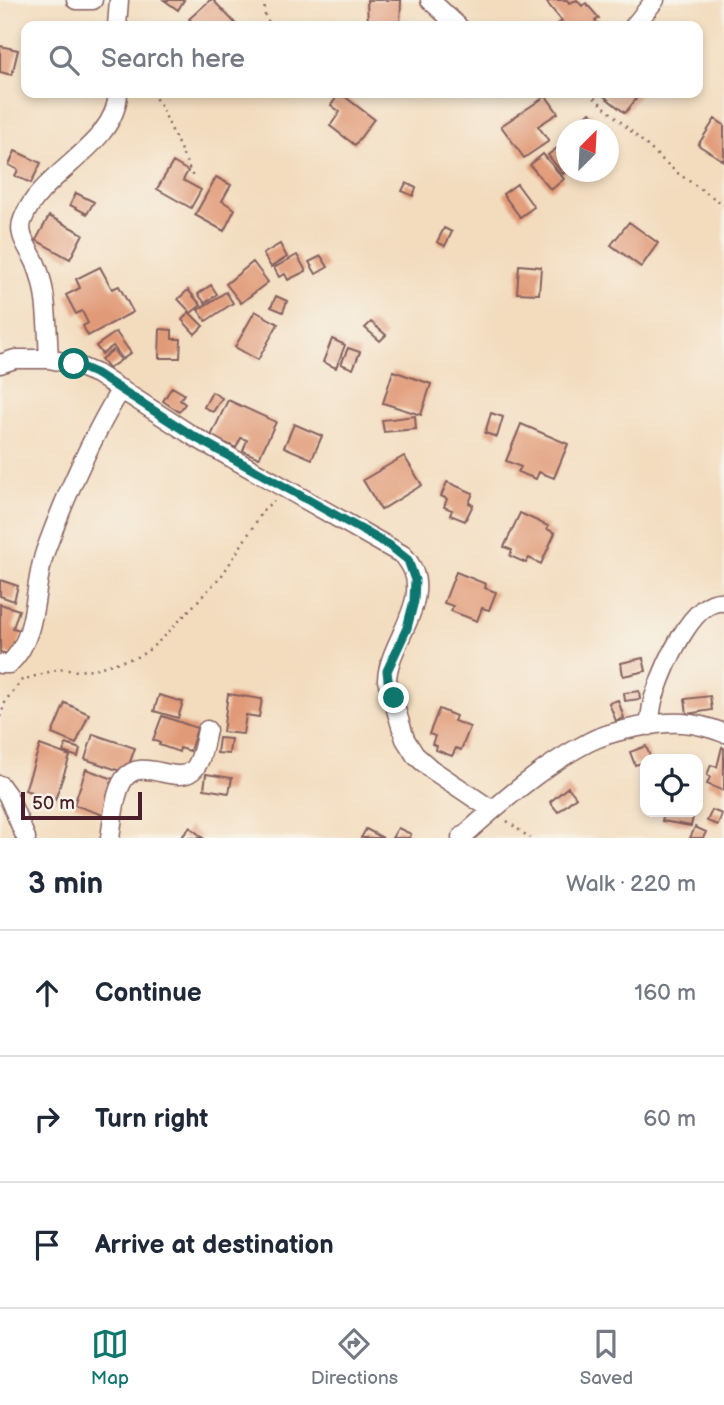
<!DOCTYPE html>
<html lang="en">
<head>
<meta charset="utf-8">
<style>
  body { margin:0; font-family:"Balsamiq Sans",sans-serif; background:#f6f6f7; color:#1f2937 }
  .controls { position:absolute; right:21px; bottom:21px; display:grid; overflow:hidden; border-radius:14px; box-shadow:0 4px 10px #0003 }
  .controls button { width:63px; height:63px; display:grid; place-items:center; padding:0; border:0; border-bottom:2px solid #e0e1e3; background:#fff; color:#1f2937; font:35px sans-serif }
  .compass { position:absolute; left:556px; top:119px; width:63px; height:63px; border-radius:50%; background:#fff; box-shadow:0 4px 10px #0003; rotate:24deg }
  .scale { position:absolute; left:21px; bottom:18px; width:121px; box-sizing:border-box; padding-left:7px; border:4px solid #4a1f2b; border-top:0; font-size:19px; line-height:24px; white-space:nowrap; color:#4a1f2b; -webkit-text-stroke:5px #f7f3e8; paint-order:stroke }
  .stop { position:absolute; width:21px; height:21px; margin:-16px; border:5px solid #0f766e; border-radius:50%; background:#fff }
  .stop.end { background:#0f766e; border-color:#fff; box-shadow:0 2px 7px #0008 }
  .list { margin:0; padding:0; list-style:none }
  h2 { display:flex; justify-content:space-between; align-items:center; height:91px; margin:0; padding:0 28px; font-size:30px }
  h2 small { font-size:23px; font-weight:400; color:#747a83 }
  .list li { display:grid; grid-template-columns:46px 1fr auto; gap:21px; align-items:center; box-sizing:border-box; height:126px; padding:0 28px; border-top:2px solid #e0e1e3 }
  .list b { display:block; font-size:26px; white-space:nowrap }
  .list em { font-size:23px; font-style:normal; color:#747a83 }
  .icon { flex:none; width:38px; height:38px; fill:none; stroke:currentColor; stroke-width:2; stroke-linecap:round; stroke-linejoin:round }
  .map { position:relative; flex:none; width:724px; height:838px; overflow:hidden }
  .search { position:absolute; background:#fff; box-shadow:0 4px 10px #0003; left:21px; right:21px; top:21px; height:77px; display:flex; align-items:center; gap:18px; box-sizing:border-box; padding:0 24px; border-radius:14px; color:#747a83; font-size:26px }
  .sheet { height:469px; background:#fff }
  nav { display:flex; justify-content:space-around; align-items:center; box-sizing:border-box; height:98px; border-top:2px solid #e0e1e3; background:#fff; font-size:19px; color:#747a83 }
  nav a { display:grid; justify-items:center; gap:4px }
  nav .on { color:#0f766e }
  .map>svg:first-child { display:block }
  .building { fill:#e19a77 }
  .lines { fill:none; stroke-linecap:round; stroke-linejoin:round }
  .minor-casing { stroke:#85615e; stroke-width:21 }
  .path { stroke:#85615e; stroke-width:2.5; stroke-dasharray:2 5; stroke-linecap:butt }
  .minor { stroke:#fff; stroke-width:18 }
  .route { stroke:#0f766e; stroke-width:9 }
</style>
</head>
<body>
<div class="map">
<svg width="724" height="838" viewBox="0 0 724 838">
  <rect width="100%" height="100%" fill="#f7f3e8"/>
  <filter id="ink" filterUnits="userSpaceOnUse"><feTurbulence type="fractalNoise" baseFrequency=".0143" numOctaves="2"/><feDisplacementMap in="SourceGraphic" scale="14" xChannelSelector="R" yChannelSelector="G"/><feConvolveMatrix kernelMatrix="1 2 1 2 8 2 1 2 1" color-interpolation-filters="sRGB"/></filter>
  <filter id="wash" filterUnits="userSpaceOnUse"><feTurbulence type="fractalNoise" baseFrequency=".00686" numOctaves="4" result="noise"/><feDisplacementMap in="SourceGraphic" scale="28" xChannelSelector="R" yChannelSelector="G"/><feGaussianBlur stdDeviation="1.57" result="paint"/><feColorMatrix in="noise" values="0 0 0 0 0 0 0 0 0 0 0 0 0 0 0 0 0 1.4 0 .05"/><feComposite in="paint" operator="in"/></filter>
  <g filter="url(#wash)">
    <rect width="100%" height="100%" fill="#f3dcbe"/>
    <g id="blocks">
      <path class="building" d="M164,0H184L178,10Z
        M210,0H213L235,23L232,26H196L189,19Z
        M367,0H401L400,26H368Z
        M551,0H567L569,3L577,0L582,6L586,3L599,18L595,21L599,26H555L562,21L547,3Z
        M0,46L18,50L12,75L0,72Z
        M340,93L374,119L355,145L330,126L340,112L331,105Z
        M600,93H641L625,113Z
        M546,96L558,113L538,126L549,141L524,158L501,126Z
        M590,112L607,130L574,128Z
        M715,119L724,125V161L698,145Z
        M561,145L566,152V171L563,174L548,155Z
        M15,151L41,163L31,183L15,176L18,170L9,165Z
        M543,154L564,179L551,190L530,165Z
        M173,162L188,171L183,180L201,190L191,208L157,189Z
        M216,177L231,185L222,201L235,209L224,231L195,215Z
        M406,183L416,188L413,196L402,191Z
        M517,184L534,207L520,217L503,194Z
        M76,193L94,202L87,214L70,205Z
        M49,216L83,234L70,259L36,240Z
        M629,222L658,243L641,267L611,245Z
        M444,228L452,232L445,246L437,242Z
        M280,244L287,257L271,267L263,254Z
        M297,255L306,271L288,280L285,274L279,277L274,268Z
        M321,256L328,267L316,274L309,262Z
        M253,262L268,282L241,303L226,284Z
        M519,265L541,267L539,294L517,293Z
        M100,267L112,289L119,286L133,312L88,336L83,326L88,323L82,311L76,314L66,295L80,288L76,279Z
        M211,285L217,294L205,303L198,294Z
        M188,290L201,305L191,313L178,299Z
        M226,292L233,303L206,321L198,310Z
        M276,296L287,301L283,312L271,307Z
        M255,311L278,324L258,360L235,347Z
        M189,312L203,326L195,334L182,320Z
        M371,322L386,335L380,341L365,328Z
        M160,329L172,330V339H181L180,358H159Z
        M116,332L131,353L123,359L113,346L102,354L96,346Z
        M332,339L345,345L336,368L323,362Z
        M348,348L360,352L353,369L341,364Z
        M113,350L121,360L108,369L101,359Z
        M393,371L431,384L421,415L383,403Z
        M172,387L184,394L180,400L185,404L179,412L163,401Z
        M212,392L222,398L213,412L204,407Z
        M228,400L276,422L259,458L243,451L247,440L241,438L236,448L211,436Z
        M491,413L503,417L497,437L485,433Z
        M415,416L416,429L384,432L382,420Z
        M294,424L322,436L312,459L284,447Z
        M521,424L568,444L554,478L539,472L536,479L518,472L521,467L506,461Z
        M404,456L422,485L381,510L363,480Z
        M447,482L473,493L469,503L473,505L465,521L450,515L452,510L444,507L447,499L441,496Z
        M520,513L548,526L547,529L555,533L541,564L529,558L526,563L510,556L512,550L504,547Z
        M456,572L486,584L485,588L496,592L489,610L482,608L477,621L451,611L453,606L444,603Z
        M0,580L18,586L14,601L0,596Z
        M0,604L19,610L13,628L23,631L15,656L0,652Z
        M643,658L646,671L623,676L621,663Z
        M639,691L640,699L625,701L624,693Z
        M228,694L262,699L259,717L246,715L243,734L223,732Z
        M159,695L183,702L178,718L154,711Z
        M710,696L712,710L687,714L685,699Z
        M618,700L624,718L616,721L609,703Z
        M65,703L89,714L76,744L52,734Z
        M439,709L456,716L454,721L470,727L461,750L456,748L452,756L436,750L437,746L432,744L435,736L429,734Z
        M162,716L197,728L190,751L180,748L179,752L159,745L160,743L153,740Z
        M93,734L135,748L126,773L85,759Z
        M219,738L231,739L229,754L217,753Z
        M66,744L80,749L78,757L63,752Z
        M40,745L70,756L55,800L25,790Z
        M646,746L651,759H645V762L635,765L630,752Z
        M722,747L724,748V791L707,784L710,777L707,775L711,765L717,767Z
        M86,769L119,781L106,816L74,805Z
        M206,774L232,778L229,793L204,789Z
        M568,787L576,797L558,812L550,802Z
        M712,810L722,814L718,825L707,821Z
        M664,812H694L691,826L662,821Z
        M190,827L203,838H181Z
        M695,827L706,832L703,838H690Z
        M398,828L411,834L409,838H392Z
        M366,829L383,838H361Z"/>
    </g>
  </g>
  <g filter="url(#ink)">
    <use href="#blocks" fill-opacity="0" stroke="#85615e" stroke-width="2"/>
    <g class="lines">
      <defs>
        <path id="minor" d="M76,0H93
          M430,0L458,26
          M117,26L119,0
          M634,26L655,0
          M49,359C47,328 48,292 36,264C30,249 16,235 23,219C41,172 116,146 118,93
          M0,364L15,359H49L73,364L97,374L193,436L403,555C440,594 388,641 387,680L405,739L415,755L431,769L492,810
          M0,664H9C40,636 32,586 46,549C66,495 91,439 121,389
          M649,726C651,716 651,704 655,694C664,668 692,598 724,602
          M0,785L8,796L26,838
          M110,838C113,820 114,794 124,779C141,756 175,785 192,771C202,763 204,742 207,730
          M461,838C500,803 542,766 589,742C610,731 659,721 683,723C697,724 711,728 724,733"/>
      </defs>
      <use href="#minor" class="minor-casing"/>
      <path class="path" d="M264,0L265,15L271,26
        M151,93L160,104L193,177
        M329,93L331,94
        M589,93L676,172L724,205
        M0,717L6,700L22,680L59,669L78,671L98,668L140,656L150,649L166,635L223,574L265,508L274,501
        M507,821L530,838"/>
      <use href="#minor" class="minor"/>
    </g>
  </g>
  <g class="lines" filter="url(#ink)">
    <path class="route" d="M74,364L97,374L193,436L389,545L408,560L415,580L414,601L407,628L387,671L389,688L394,698"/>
  </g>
</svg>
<div class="controls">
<button><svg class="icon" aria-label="locate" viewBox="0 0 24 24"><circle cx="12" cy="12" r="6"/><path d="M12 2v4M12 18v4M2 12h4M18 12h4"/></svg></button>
</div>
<svg class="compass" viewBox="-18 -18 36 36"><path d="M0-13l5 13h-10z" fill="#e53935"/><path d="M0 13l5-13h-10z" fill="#747a83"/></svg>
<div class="scale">50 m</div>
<div class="stop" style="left:74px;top:364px"></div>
<div class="stop end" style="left:394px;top:698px"></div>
<div class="search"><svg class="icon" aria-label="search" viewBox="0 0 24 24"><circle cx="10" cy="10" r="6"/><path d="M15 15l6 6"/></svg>Search here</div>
</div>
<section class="sheet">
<h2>3 min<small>Walk · 220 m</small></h2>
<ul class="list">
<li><svg class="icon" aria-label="ahead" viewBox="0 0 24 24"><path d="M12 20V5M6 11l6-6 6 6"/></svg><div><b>Continue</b></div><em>160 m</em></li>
<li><svg class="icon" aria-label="right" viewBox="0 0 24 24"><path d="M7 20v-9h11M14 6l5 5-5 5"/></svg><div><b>Turn right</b></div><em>60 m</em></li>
<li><svg class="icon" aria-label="arrive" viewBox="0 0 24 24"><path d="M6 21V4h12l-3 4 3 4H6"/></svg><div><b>Arrive at destination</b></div></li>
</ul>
</section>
<nav>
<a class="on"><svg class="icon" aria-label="map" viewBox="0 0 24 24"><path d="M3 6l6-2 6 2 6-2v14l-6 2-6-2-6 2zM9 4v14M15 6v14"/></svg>Map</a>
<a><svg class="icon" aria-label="directions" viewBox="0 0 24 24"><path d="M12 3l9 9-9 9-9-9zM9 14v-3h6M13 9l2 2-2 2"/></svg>Directions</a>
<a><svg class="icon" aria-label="saved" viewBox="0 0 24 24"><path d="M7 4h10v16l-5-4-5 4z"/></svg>Saved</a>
</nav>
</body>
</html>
